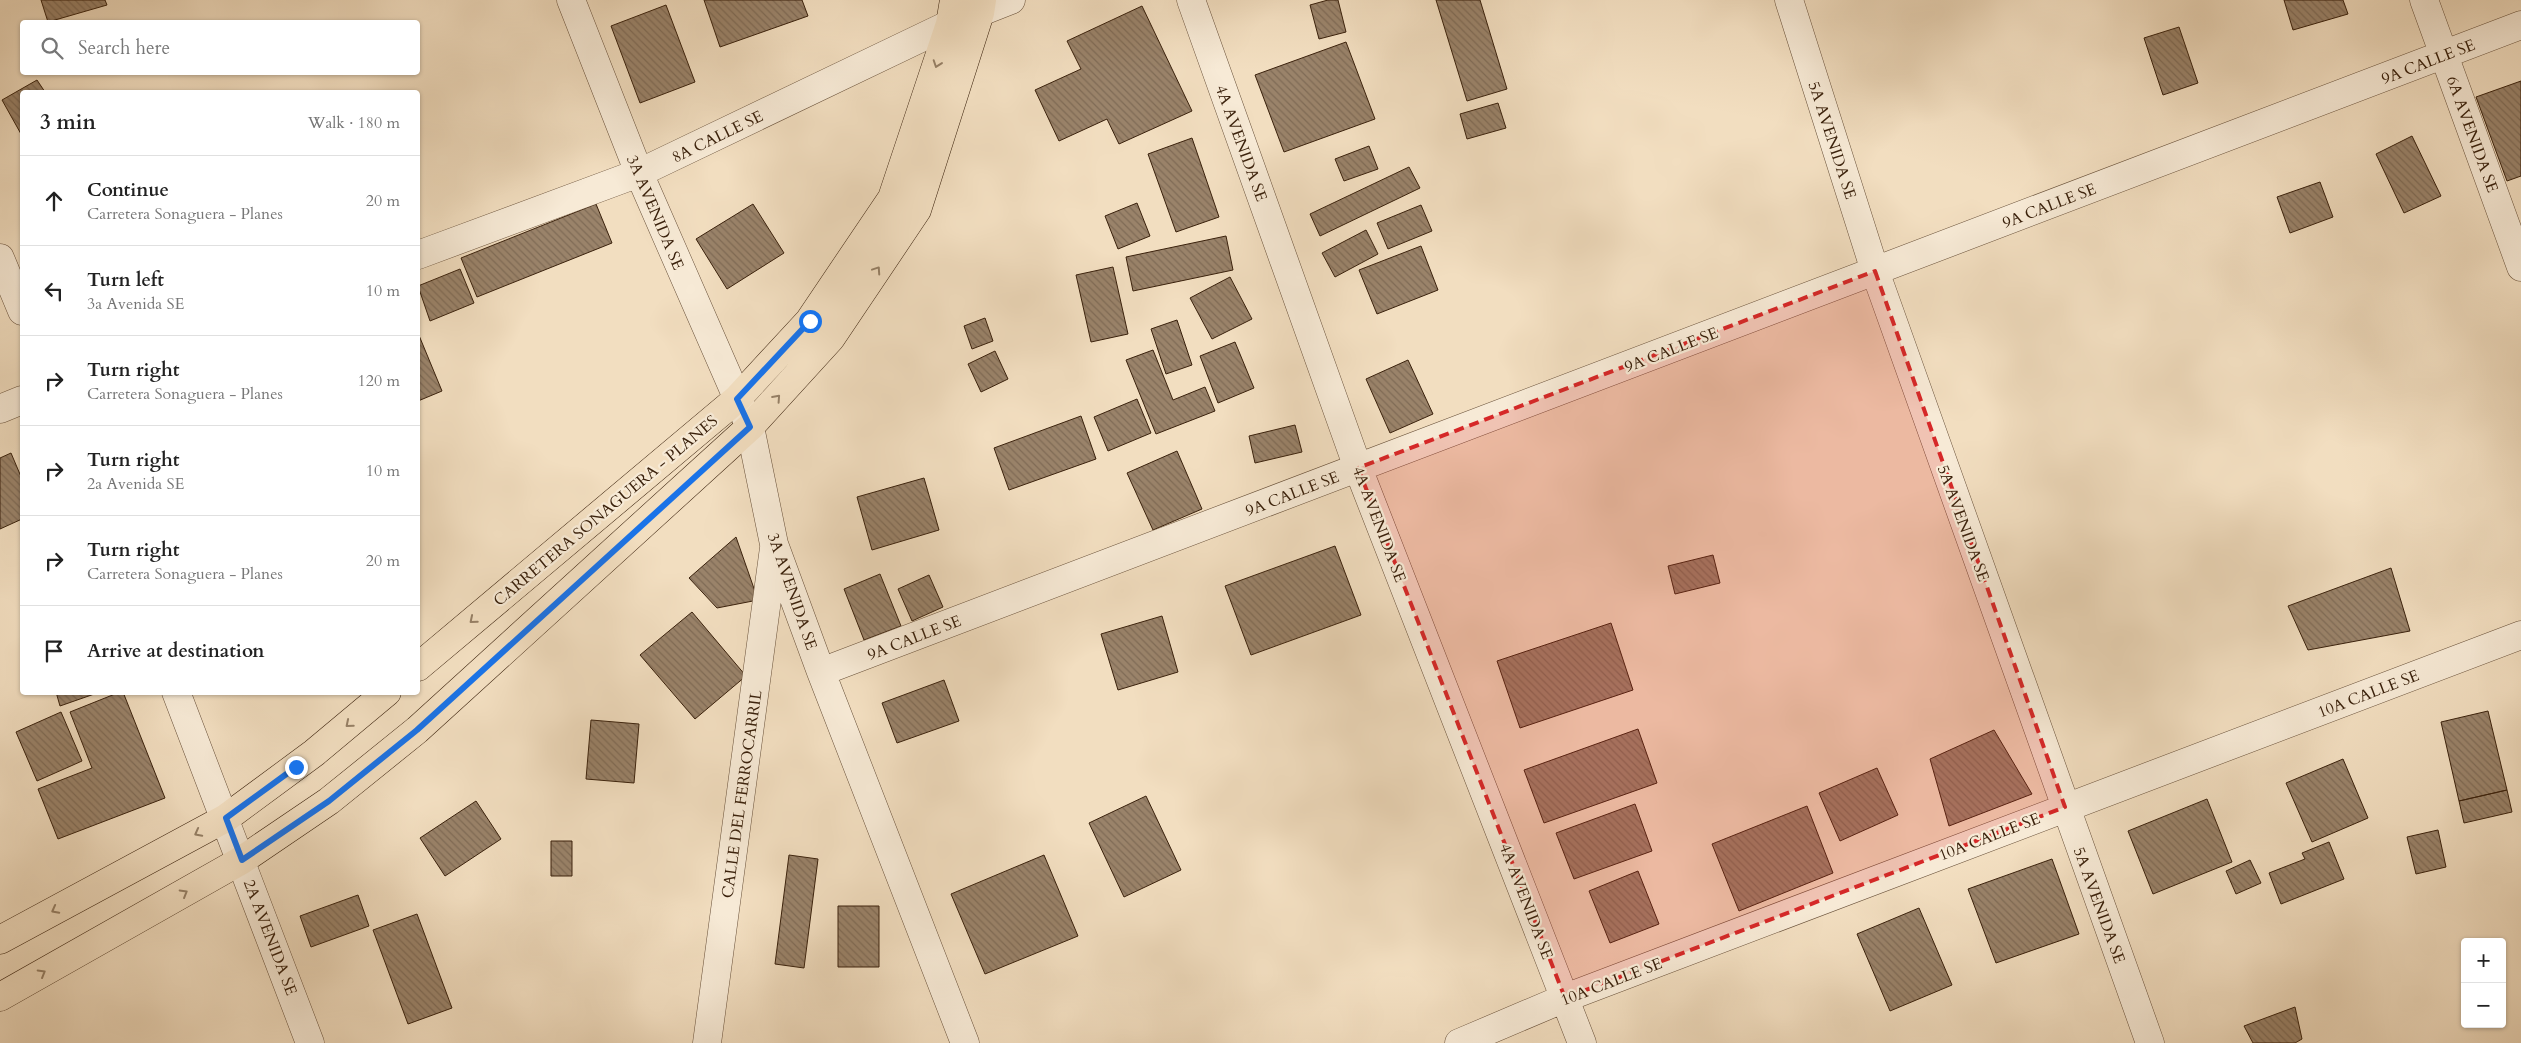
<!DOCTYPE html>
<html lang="en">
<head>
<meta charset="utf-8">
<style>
  body { margin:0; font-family:Cardo,serif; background:#f2f2f2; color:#222 }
  .controls { position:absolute; right:15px; bottom:15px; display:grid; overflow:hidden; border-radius:5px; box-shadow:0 1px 4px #0004 }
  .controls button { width:45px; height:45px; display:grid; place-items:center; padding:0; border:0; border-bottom:1px solid #e0e0e0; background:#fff; color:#222; font:25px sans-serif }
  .stop { position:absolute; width:15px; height:15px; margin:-11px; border:4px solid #1a73e8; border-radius:50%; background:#fff }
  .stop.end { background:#1a73e8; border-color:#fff; box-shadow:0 1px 5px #0008 }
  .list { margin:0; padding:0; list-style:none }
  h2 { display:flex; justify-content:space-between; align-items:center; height:65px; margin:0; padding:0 20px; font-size:21px }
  h2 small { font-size:16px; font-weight:400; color:#767676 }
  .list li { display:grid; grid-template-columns:32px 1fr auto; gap:15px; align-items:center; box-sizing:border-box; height:90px; padding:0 20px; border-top:1px solid #e0e0e0 }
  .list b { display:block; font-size:19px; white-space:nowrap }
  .list p { margin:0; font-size:16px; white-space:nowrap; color:#767676 }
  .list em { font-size:16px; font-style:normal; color:#767676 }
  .icon { flex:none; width:28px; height:28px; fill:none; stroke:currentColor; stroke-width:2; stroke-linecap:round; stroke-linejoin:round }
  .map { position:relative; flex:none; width:2521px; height:1043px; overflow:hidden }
  .search { position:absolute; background:#fff; box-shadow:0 1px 4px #0004; left:20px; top:20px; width:400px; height:55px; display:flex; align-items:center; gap:12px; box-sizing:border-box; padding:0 18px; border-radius:5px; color:#767676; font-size:19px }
  .panel { position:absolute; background:#fff; box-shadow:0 1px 4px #0004; left:20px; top:90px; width:400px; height:605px; border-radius:5px }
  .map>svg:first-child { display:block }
  .building { fill:url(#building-back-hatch); stroke:#3a210c }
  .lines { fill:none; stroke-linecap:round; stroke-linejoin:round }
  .minor-casing { stroke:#685039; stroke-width:29 }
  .major-casing { stroke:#3a210c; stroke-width:29 }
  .minor { stroke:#f7ead6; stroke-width:28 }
  .major { stroke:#f2dec0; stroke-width:28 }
  .oneway { stroke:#968066 }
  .route { stroke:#1a73e8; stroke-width:6 }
  .marked { fill:#d62828; fill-opacity:0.2; stroke:#d62828; stroke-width:4; stroke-dasharray:10 6; stroke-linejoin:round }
  .labels { text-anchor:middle; stroke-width:4.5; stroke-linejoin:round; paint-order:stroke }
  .street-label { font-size:16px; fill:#3a210c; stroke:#f7ead6 }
</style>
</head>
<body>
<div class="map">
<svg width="2521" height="1043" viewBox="0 0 2521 1043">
  <defs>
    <pattern id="building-back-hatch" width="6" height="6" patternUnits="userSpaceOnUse" patternTransform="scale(1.25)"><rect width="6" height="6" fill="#9a836a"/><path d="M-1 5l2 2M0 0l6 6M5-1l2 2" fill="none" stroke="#7f6b56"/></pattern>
  </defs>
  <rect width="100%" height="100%" fill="#f2dec0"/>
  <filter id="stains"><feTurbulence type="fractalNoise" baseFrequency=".004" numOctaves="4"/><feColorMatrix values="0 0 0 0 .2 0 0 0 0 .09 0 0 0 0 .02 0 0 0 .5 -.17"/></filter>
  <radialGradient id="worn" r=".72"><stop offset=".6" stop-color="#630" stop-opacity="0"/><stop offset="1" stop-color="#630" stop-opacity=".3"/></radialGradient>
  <path class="building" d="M41,0H105L107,5L48,22Z
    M704,0H802L808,16L720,47Z
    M1328,0H1338L1346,32L1319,39L1310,5Z
    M1436,0H1480L1507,89L1467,101Z
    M2284,0H2343L2348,14L2293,30Z
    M666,5L695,82L640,103L611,26Z
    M1142,6L1192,111L1119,144L1107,119L1059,141L1035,90L1081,69L1067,41Z
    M2179,27L2198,83L2163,95L2144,38Z
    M1346,42L1375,119L1284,152L1255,75Z
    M37,80L45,92H22L21,134L2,100Z
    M2521,81V176L2507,181L2476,97Z
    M1498,103L1506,128L1467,139L1460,114Z
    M2412,136L2441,196L2404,213L2376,154Z
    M1192,138L1219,217L1176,232L1148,154Z
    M1369,146L1378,169L1344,181L1335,159Z
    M1409,167L1420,188L1320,236L1310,214Z
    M2320,182L2333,217L2290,233L2277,197Z
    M1137,203L1150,236L1118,249L1105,216Z
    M596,204L612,243L477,297L461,258Z
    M753,204L784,253L727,289L696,239Z
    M1421,205L1432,231L1388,249L1377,223Z
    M1366,230L1378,254L1335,277L1322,253Z
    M1226,236L1233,270L1133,291L1126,257Z
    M1421,246L1438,290L1377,314L1359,270Z
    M1113,267L1128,334L1091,342L1076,275Z
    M460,269L474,303L430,321L418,286Z
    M1230,277L1252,319L1212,339L1190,298Z
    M985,318L993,341L972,349L964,326Z
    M1177,320L1192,365L1166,374L1151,329Z
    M418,333L442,391L418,401Z
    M1235,342L1254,388L1218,403L1200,356Z
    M1153,350L1173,400L1205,387L1215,411L1156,434L1126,360Z
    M995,351L1008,379L981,392L968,364Z
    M1408,360L1433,414L1390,433L1366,379Z
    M1137,399L1151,433L1108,451L1094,417Z
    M1081,416L1096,459L1009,490L994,448Z
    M1295,425L1302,452L1255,463L1249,436Z
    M1177,451L1202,509L1153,530L1127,473Z
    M11,453L22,479V519L0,529V458Z
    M924,478L939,530L872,550L857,497Z
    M736,537L758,600L717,608L689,578Z
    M1335,546L1361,615L1251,655L1225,586Z
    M1713,555L1720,583L1675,594L1668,566Z
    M2391,568L2410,631L2308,650L2288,606Z
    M880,574L901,626L864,640L844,589Z
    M929,575L943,607L912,621L898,589Z
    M692,612L746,676L695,719L640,655Z
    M1162,616L1178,672L1118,690L1101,634Z
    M1611,623L1633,690L1520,728L1497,661Z
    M944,680L959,721L897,743L882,703Z
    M56,692H100L60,706Z
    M120,692H123L165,798L58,839L38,789L92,768L70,712Z
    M2488,711L2507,790L2459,801L2441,722Z
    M61,712L82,761L37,781L16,732Z
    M591,720L639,724L634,783L586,779Z
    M1638,729L1657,783L1544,823L1524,770Z
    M1994,730L2032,794L1949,826L1930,759Z
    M2343,759L2368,818L2312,842L2286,783Z
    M1877,768L1898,815L1840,841L1819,793Z
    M2507,790L2512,812L2464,823L2459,801Z
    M1146,796L1181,870L1124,897L1089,823Z
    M2207,799L2232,862L2153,894L2128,831Z
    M476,801L501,839L445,876L420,838Z
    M1635,804L1652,851L1574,879L1556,833Z
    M1807,806L1833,873L1739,911L1712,844Z
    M2438,830L2446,867L2416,874L2407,837Z
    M551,841H572V876H551Z
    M2329,842L2344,879L2281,904L2269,873L2305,859L2302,853Z
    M789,855L818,859L804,968L775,964Z
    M1044,855L1078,936L985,974L951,894Z
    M2052,859L2079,934L1996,963L1968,889Z
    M2250,860L2261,883L2236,894L2226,871Z
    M1638,871L1659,924L1610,943L1589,891Z
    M358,895L369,926L311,947L300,916Z
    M838,906H879V967H838Z
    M1919,908L1952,985L1890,1011L1857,934Z
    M417,914L452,1008L408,1024L373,930Z
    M2295,1007L2302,1039L2295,1043H2253L2244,1026Z"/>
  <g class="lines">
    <defs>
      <path id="minor" d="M571,0L639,173L750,427L774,544L821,672L965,1043
        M1191,0L1358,468L1582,1043
        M1789,0L1875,271L2150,1043
        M2424,0L2521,267
        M418,255L639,173L950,24L1011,0
        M0,258L22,311
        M0,409L22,400
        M821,672L2521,25
        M176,692L310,1043
        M707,1043L774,548
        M1459,1043L1565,998L2521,635"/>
      <path id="major" d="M418,667L737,399L809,321L892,198L950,24L954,0
        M0,940L226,818L314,753L387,692
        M0,997L242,860L329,801L417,730L750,427L831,338L917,210L980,13L982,0"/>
    </defs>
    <use href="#minor" class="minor-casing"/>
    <use href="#major" class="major-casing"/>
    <use href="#minor" class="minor"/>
    <use href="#major" class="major"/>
  </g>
  <defs><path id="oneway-chevron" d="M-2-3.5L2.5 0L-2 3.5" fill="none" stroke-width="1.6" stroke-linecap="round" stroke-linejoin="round" transform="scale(1.25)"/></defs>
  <g class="oneway">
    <use href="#oneway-chevron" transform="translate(937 64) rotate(109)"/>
    <use href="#oneway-chevron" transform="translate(877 270) rotate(-56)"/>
    <use href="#oneway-chevron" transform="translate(777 398) rotate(-48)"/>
    <use href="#oneway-chevron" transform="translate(473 620) rotate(140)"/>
    <use href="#oneway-chevron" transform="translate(349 724) rotate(140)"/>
    <use href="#oneway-chevron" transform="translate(198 833) rotate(152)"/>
    <use href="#oneway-chevron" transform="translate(184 893) rotate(-30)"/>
    <use href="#oneway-chevron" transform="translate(55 910) rotate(152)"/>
    <use href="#oneway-chevron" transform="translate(42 973) rotate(-30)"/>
  </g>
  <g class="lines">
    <path class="route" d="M296,767L226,818L242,860L329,801L417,730L750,427L737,399L810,321"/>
  </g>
  <path class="marked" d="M1875,271L2065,807L1565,998L1358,468Z"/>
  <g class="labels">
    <g class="street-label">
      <text transform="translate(2428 61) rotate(-21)" y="6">9A CALLE SE</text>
      <text transform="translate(2473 134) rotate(70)" y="6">6A AVENIDA SE</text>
      <text transform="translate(717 136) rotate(-26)" y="6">8A CALLE SE</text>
      <text transform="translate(1833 140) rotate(72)" y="6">5A AVENIDA SE</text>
      <text transform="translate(1242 143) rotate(70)" y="6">4A AVENIDA SE</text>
      <text transform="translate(2049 205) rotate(-21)" y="6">9A CALLE SE</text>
      <text transform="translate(656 212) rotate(67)" y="6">3A AVENIDA SE</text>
      <text transform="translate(1671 349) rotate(-21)" y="6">9A CALLE SE</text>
      <text transform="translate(1292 493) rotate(-21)" y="6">9A CALLE SE</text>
      <text transform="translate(605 510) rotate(-40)" y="6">CARRETERA SONAGUERA - PLANES</text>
      <text transform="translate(1964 523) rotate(70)" y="6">5A AVENIDA SE</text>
      <text transform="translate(1380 524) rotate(69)" y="6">4A AVENIDA SE</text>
      <text transform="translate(793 591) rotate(71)" y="6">3A AVENIDA SE</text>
      <text transform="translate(914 637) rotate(-21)" y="6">9A CALLE SE</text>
      <text transform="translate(2368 693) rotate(-21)" y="6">10A CALLE SE</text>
      <text transform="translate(741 794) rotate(-82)" y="6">CALLE DEL FERROCARRIL</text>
      <text transform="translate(1989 836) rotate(-21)" y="6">10A CALLE SE</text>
      <text transform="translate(1527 901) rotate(69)" y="6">4A AVENIDA SE</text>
      <text transform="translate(2100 905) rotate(70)" y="6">5A AVENIDA SE</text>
      <text transform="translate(271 937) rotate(69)" y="6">2A AVENIDA SE</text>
      <text transform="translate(1611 981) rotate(-21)" y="6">10A CALLE SE</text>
    </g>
  </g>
  <rect width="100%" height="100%" filter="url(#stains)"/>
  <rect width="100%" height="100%" fill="url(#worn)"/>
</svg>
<div class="controls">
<button>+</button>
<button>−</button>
</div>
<div class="stop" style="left:810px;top:321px"></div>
<div class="stop end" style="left:296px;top:767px"></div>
<div class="search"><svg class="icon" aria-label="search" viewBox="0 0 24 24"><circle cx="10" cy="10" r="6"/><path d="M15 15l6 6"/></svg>Search here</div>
<section class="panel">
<h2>3 min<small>Walk · 180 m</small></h2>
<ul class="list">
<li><svg class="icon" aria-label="ahead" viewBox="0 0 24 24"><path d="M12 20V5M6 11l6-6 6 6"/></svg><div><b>Continue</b><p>Carretera Sonaguera - Planes</p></div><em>20 m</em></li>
<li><svg class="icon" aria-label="left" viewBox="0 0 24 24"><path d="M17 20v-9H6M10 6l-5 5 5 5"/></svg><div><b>Turn left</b><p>3a Avenida SE</p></div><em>10 m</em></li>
<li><svg class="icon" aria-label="right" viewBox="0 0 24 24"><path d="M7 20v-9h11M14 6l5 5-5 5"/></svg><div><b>Turn right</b><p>Carretera Sonaguera - Planes</p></div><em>120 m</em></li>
<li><svg class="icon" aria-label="right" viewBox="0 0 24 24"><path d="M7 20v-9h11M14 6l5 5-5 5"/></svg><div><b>Turn right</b><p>2a Avenida SE</p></div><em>10 m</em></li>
<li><svg class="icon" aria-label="right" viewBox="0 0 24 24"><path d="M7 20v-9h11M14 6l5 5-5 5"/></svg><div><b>Turn right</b><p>Carretera Sonaguera - Planes</p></div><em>20 m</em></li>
<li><svg class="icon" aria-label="arrive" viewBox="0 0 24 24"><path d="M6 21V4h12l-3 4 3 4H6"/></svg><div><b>Arrive at destination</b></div></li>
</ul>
</section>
</div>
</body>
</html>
